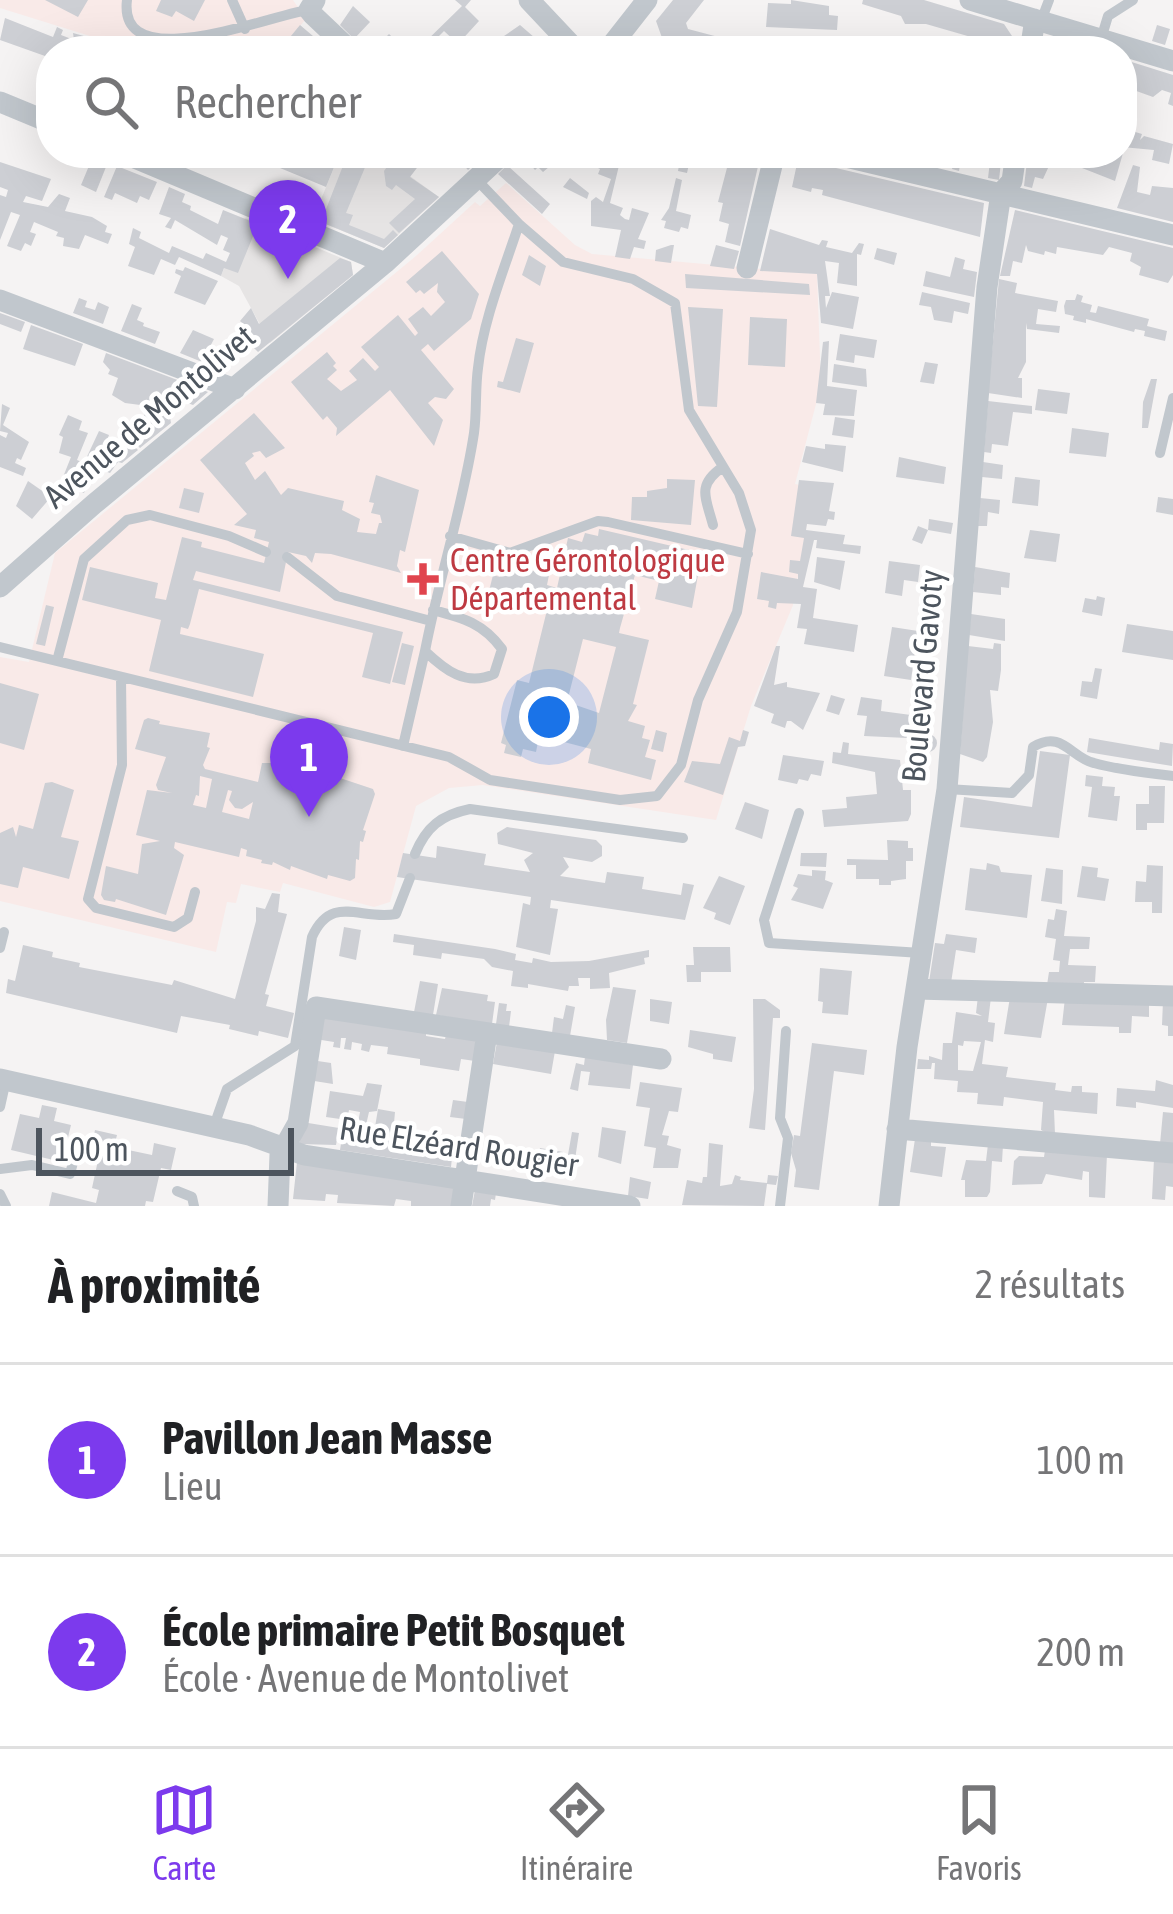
<!DOCTYPE html>
<html lang="fr">
<head>
<meta charset="utf-8">
<style>
  body { margin:0; font-family:"Asap Condensed",sans-serif; background:#f6f6f6; color:#202124 }
  .scale { position:absolute; left:36px; bottom:30px; width:258px; box-sizing:border-box; padding-left:12px; border:6px solid #4d555e; border-top:0; font-size:33px; line-height:42px; white-space:nowrap; color:#4d555e; -webkit-text-stroke:9px #fff; paint-order:stroke }
  .you { position:absolute; left:549px; top:717px; width:42px; height:42px; margin:-30px; border:9px solid #fff; border-radius:50%; background:#1a73e8; box-shadow:0 0 0 18px #1a73e833 }
  .badge { display:grid; place-items:center; width:78px; height:78px; border-radius:50%; background:#7c3aed; color:#fff; font-size:39px; font-weight:700 }
  .pin { position:absolute; translate:-50% -99px; filter:drop-shadow(0 3px 6px #0008) }
  .pin::after { content:''; position:absolute; top:63px; width:42px; height:36px; background:inherit; clip-path:polygon(0 0,100% 0,50% 100%) }
  .list { margin:0; padding:0; list-style:none }
  h2 { display:flex; justify-content:space-between; align-items:center; height:156px; margin:0; padding:0 48px; font-size:51px }
  h2 small { font-size:39px; font-weight:400; color:#757577 }
  .list li { display:grid; grid-template-columns:78px 1fr auto; gap:36px; align-items:center; box-sizing:border-box; height:192px; padding:0 48px; border-top:3px solid #e0e0e0 }
  .list b { display:block; font-size:45px; white-space:nowrap }
  .list p { margin:0; font-size:39px; white-space:nowrap; color:#757577 }
  .list em { font-size:39px; font-style:normal; color:#757577 }
  .icon { flex:none; width:66px; height:66px; fill:none; stroke:currentColor; stroke-width:2; stroke-linecap:round; stroke-linejoin:round }
  .map { position:relative; flex:none; width:1173px; height:1206px; overflow:hidden }
  .search { position:absolute; background:#fff; box-shadow:0 12px 48px #0002; left:36px; right:36px; top:36px; height:132px; display:flex; align-items:center; gap:30px; box-sizing:border-box; padding:0 42px; border-radius:48px; color:#757577; font-size:45px }
  .sheet { height:540px; background:#fff }
  nav { display:flex; justify-content:space-around; align-items:center; box-sizing:border-box; height:168px; border-top:3px solid #e0e0e0; background:#fff; font-size:33px; color:#757577 }
  nav a { display:grid; justify-items:center; gap:6px }
  nav .on { color:#7c3aed }
  .map>svg:first-child { display:block }
  .education { fill:#e6e4e4 }
  .medical { fill:#f9eae8 }
  .building { fill:#cdcfd4; fill-rule:evenodd }
  .lines { fill:none; stroke-linecap:round; stroke-linejoin:round }
  .lane { stroke:#c1c7cd; stroke-width:10 }
  .street { stroke:#c1c7cd; stroke-width:21 }
  .health-dot { fill:#e0444e; stroke:#fff; stroke-width:4.5 }
  .labels { text-anchor:middle; stroke-width:9; stroke-linejoin:round; paint-order:stroke }
  .street-label { font-size:33px; fill:#4d555e; stroke:#fff }
  .health-label { font-size:33px; fill:#be3a42; stroke:#fff; text-anchor:start }
</style>
</head>
<body>
<div class="map">
<svg width="1173" height="1206" viewBox="0 0 1173 1206">
  <rect width="100%" height="100%" fill="#f5f3f3"/>
  <path class="education" d="M340,153H378L439,197L384,248L313,219Z
    M245,218L351,262L353,275L270,343L239,286L221,276Z"/>
  <path class="medical" d="M0,0H293L306,19L278,51H138L0,8Z
    M506,183L575,245L592,254L817,274L821,385L795,484L813,488L793,605L751,706L716,820L483,785L449,788L416,806L390,902L374,907L283,883L280,892L241,884L236,903L227,902L216,952L0,901V657L29,662L55,553L416,256L475,202L480,206Z"/>
  <path class="building" d="M45,0H88L78,17Z
    M161,0H205L194,21L176,11L172,17L156,11Z
    M455,0H471L465,7L479,21L458,44L444,31L429,46L434,51H416L462,6Z
    M673,0H704L686,23L688,29L772,51L666,49L656,21Z
    M791,0L829,6V15L838,16L837,30L766,27L768,3L791,4Z
    M863,0H924L1004,24L1018,45L1017,51H994L992,43L978,39L926,24H905L901,16L862,4Z
    M353,6L370,22L354,39L340,25Z
    M5,18L53,37L57,27L63,30L61,35L74,40L73,33L91,38L90,44L75,40L70,51H51V56H45L0,40Z
    M300,25L320,42L317,51H285L290,46L286,42Z
    M520,25L542,44L535,51H518L504,36Z
    M1157,25L1170,29L1165,45L1152,41Z
    M389,34L407,51H372Z
    M1045,36L1090,50V51H1043Z
    M1122,59L1173,75V106L1168,104L1171,93L1162,90L1153,97L1128,88L1130,80L1122,78Z
    M1122,128L1142,134L1140,140L1144,136L1173,144L1169,164L1152,160L1154,150L1122,147Z
    M244,153H335L331,163L335,165L326,187Z
    M348,153H371L346,213L353,215L349,225L384,239L393,230L398,235L384,248L321,222Z
    M397,153H413L423,160L410,177L439,197L399,233L389,223L415,199L396,185L392,190L386,186L384,171Z
    M475,153L481,158L468,170L459,160L464,153Z
    M526,153H547L543,159L549,167L543,172L538,167L535,170L523,156Z
    M622,153L610,203L623,208L620,215L625,219L629,220L632,208L649,213L638,239L646,241L644,249L634,247L630,259L615,257L621,230L591,226V201L596,197L603,202L611,179L598,174L600,169L596,167L601,154Z
    M653,153H761L740,246L725,242L729,224L719,221L723,203L718,202L728,164L691,155L687,173L678,171L680,160L652,158Z
    M943,153L955,158L956,153H962L959,171L952,169L953,165L937,162Z
    M991,153H1002L999,180L988,178Z
    M1028,153H1055L1043,179L1035,177L1032,188L1024,186Z
    M1086,153H1123L1115,181L1082,168Z
    M798,159L984,203L980,237L822,195L823,190L812,188L811,192L792,187Z
    M91,161L106,167L96,192L81,185Z
    M0,162L51,179L42,201L26,196L23,202L48,207L59,194L70,198L65,211L92,217L107,226L105,232L112,234L108,244L85,235L79,249L63,246L64,238L56,236L58,232L34,222L30,232L36,234L31,246L25,243L21,251L7,246L20,215L11,212L0,240V195L6,197L8,190L0,187Z
    M507,165L550,204L542,214L498,174Z
    M1133,165L1140,167L1137,192L1150,195L1152,186L1173,188V222L1117,208Z
    M117,166L157,182L149,200L140,196L137,203L115,193L112,200L104,197Z
    M570,178L589,193L587,199L563,187Z
    M676,178L682,180L676,211L691,215L688,229L681,227L679,232L664,228L666,221L661,220L669,208Z
    M169,187L185,194L182,202L191,206L190,210L218,224L223,210L258,224L238,273L224,268L221,276L179,257L175,265L161,259L154,275L128,266L135,247L129,244L133,228L141,232L139,238L169,253L172,246L203,259L206,253L226,262L230,253L223,250L228,238L221,235L217,245L175,220L171,229L165,227L171,218L159,214Z
    M1015,210L1173,248V275L1168,283L1139,275L1141,267L1130,261L1132,253L1109,247L1103,255L1057,247L1056,254L1045,251L1044,255L1028,251L1026,245L1022,263L1013,261L1010,276H1000Z
    M770,229L819,245L822,240L828,241L826,247L852,253L859,243L864,244L861,255L857,254V286L837,283L839,263L825,261L830,296H825L826,308L832,292L859,297L853,329L821,323L817,274L760,271Z
    M671,245H674L671,263L655,261L656,250Z
    M716,245L739,251L734,269L710,266Z
    M877,248L897,253L894,265L874,259Z
    M442,251L479,294L471,319L434,351L428,344L421,350L454,389L446,399L435,397L428,403L443,420L434,446L390,390L336,436L337,428L327,416L323,420L291,382L327,352L336,363L333,366L337,370L327,379L341,391L357,380L349,371L363,358L375,371L379,367L361,347L398,315L415,336L418,333L408,319L423,307L431,316L445,302L437,292L438,283L424,294L420,290L416,293L406,282Z
    M529,255L546,266L540,286L522,275Z
    M955,257L965,260L963,269L977,272L974,297L923,286L926,271L950,277Z
    M340,258L351,262L353,275L258,352L244,338L251,332L240,321L251,308L259,324Z
    M185,267L218,281L205,305L174,293L181,276L175,273L176,269L183,271Z
    M685,274L809,284L810,295L686,288Z
    M999,279L1017,283L1015,293L1058,301L1056,312L1038,309L1036,324L1060,326L1059,333L1027,329L1026,323V362L1018,378H1022V398L988,393Z
    M922,292L970,303L968,314L954,311L952,323L934,320L931,307L919,305Z
    M1077,294L1083,296L1081,302L1092,305L1090,312L1096,313L1098,306L1149,319L1147,326L1167,331L1165,341L1144,336L1145,331L1135,329L1134,332L1086,319V323L1073,320L1074,316L1065,314L1064,306L1066,300H1075Z
    M79,298L87,301L85,307L95,310L98,302L109,307L103,324L73,313Z
    M132,304L142,308L137,320L144,323L143,326L160,332L155,344L121,331Z
    M688,307L723,309L717,407L698,406Z
    M0,313L25,322L21,332L0,324Z
    M750,317L787,319L785,367L748,365Z
    M31,325L83,344L75,366L23,349Z
    M193,330L214,339L202,362L180,353Z
    M840,334L877,340L874,358L855,355L854,363L836,360Z
    M516,338L534,343L520,393L497,387L498,381L503,382Z
    M829,341L827,386L857,390L854,416L823,415L825,404L816,403L823,342Z
    M106,353L196,387L208,392L193,405L164,394L159,408L170,417L171,423L140,448L133,441L148,406L125,403L112,395L118,378L108,374L110,370L103,362Z
    M925,362L938,364L934,384L920,382Z
    M834,364L866,369L867,387L832,382Z
    M1151,379H1157L1148,428H1142L1143,402Z
    M1038,389L1070,393L1067,414L1035,410Z
    M988,401L1032,406V414L1013,412L1008,446L992,444L991,453L984,452Z
    M2,404L10,408L3,425L29,442L21,460L17,458L15,463L26,468L23,476L0,467V435L6,438L8,433L0,431Z
    M254,413L285,448L266,458L260,451L252,453L254,456L245,463L255,480L265,471L281,495L288,488L344,501L342,510L360,519L357,532L376,534L379,523H382L380,515L371,513L374,503L369,502L376,475L419,490L405,552L400,550L397,566L401,573L331,554L315,553L312,563L306,556L288,552L280,592L196,571L193,580L403,632L390,684L362,677L373,633L199,589L190,624L188,629L181,627L180,634L264,654L253,697L149,671L161,620L82,600L90,567L158,583L155,598L166,600L182,537L202,542L201,547L264,563L269,542L254,538L256,530L234,525L247,514L200,460Z
    M68,415L82,421L79,430L88,433L77,460L84,463L99,431L109,435L106,443L123,447L128,440L138,450L122,463L118,462L110,473L94,467L84,493L61,482L71,457L59,453L63,437L59,435Z
    M835,417L855,420L853,438L832,435Z
    M1072,428L1109,433L1106,457L1069,453Z
    M825,444L846,446L843,472L802,462L806,446L825,449Z
    M899,457L946,467L944,484L896,477Z
    M983,462L1003,465L1002,479L982,477Z
    M1015,477L1040,480L1038,506L1012,503Z
    M667,479L695,480L691,525L631,520L632,497H647V491L667,488Z
    M799,480L834,483L829,511L835,512L834,520L828,519L826,526L807,524L806,530L845,535L843,544L861,546L860,554L816,548L817,540H814L803,587L817,589L813,618L858,625L854,652L804,644L807,629L797,628L801,604L777,603L776,609L768,607L769,601L757,599L761,572L798,579V574L789,572L790,560L800,561L804,538L791,536Z
    M28,481L51,497L32,519L16,506Z
    M184,488L204,493L199,513L179,508Z
    M1158,497L1173,499V515L1156,512Z
    M980,498L1000,500L999,514L988,512L987,526H978Z
    M929,519L953,523L951,534L928,530L922,544L912,540L918,526L928,530Z
    M599,529L702,553L692,608L655,599L659,581L635,575L620,628L619,633L649,640L633,704L637,705L628,721L645,726L642,738L650,740L645,757L656,760L651,780L588,763L591,749L564,742L566,732L551,729L553,724L542,721L536,752L523,749L521,757L504,753L506,745L501,743L517,680L529,683L547,610L495,598L496,593L489,591L493,575L500,577L504,563L549,575L547,585L557,588L568,538L582,542L585,533L598,536ZM583,639L616,647L599,713L567,702Z
    M1030,530L1060,534L1056,562L1024,558Z
    M817,557L845,561L840,590L814,582Z
    M889,561L920,565L918,582L904,580L902,596L885,593Z
    M975,567L1010,573L1009,588L1001,587V595L973,592Z
    M1097,596L1105,598L1102,616L1082,612L1085,598L1096,600Z
    M46,605L54,607L45,646L36,644Z
    M971,614L1005,619V641L969,635Z
    M1127,624L1173,631V660L1122,652Z
    M892,627L918,631L911,680L884,676Z
    M402,643L414,646L405,685L392,682Z
    M994,643L1001,644V670L998,691L990,690L993,722L987,757L983,762L960,754L968,646L993,649Z
    M776,646H780L774,685L787,682V687L820,693L803,730L791,721H787L785,728L771,723L774,714L754,706Z
    M1095,668L1102,669L1097,699L1080,696L1082,681L1092,682Z
    M0,683L39,694L24,750L0,743Z
    M831,695L845,699L839,715L826,711Z
    M861,697L882,700L881,711L911,715L907,738L864,736L867,716L857,715Z
    M148,718L160,721L159,724L210,733L207,747L210,748L203,765L205,769L258,782L262,763H278L280,767L283,758L301,763L299,771L303,769L321,777L322,773L333,776L332,780L339,781L340,778L373,789L375,794L363,830L366,831L363,842L360,841L359,860L356,859L355,878L350,881L328,875L327,879L291,866L290,870L273,862L272,865L261,863L262,860L246,856L247,850L241,848L239,857L175,842L174,848L184,855L166,915L116,899L115,902L104,900L101,895L106,866L138,874L142,844L160,841L136,835L147,790L172,793L158,790L156,785L166,757L135,749L144,720ZM200,776L212,779L206,808L193,805L196,795L199,796ZM228,790L232,791L229,800L235,808L242,809L253,802L249,819L222,812Z
    M656,730L667,733L663,752L651,749Z
    M743,730L749,732L745,746L738,747L723,795L684,782L692,761L720,764L729,737L740,741Z
    M919 743a9 9 0 1 1 18 0a9 9 0 1 1-18 0Z
    M1089,738L1159,750L1160,742L1173,744L1172,766L1087,752Z
    M843,742L849,743L848,754L900,760L903,790H911V814L908,821L824,827L822,810L847,808L846,797L877,794L875,772L832,763L833,752L841,753Z
    M1040,751L1070,755L1059,838L960,827L964,797L1032,807Z
    M783,755L824,761L821,776L811,774L808,781L799,779L797,784L778,780Z
    M1086,775L1103,777L1102,786L1115,787L1114,796H1120L1117,821L1088,817L1092,787L1085,786Z
    M52,782L74,790L61,837L79,841L69,879L23,867L18,888L0,884V833L13,827L16,837L19,825L33,829L45,783Z
    M1149,786H1165L1164,823H1147V830H1136V804H1149Z
    M745,802L769,810L762,839L735,829Z
    M507,827L596,840L602,846V856L592,862L563,857L569,867L560,876L605,883L607,872L644,877L642,889L681,895L683,883L694,885L685,920L551,900L550,908L558,909L550,955L516,947L523,903L530,905L531,897L397,877L403,853L436,858L437,846L486,854L484,865L530,872L524,860L533,853L498,844L497,833Z
    M887,840L908,841V848H913V861H906V879L891,881V885H879V879H856V865H847V859L888,860Z
    M801,853H827L826,867L800,866Z
    M987,863L999,866L1001,872L1032,875L1027,918L965,910L970,868L986,870Z
    M1147,865L1163,866L1162,913H1152V902H1135L1136,881L1146,882Z
    M1082,866L1098,868L1097,877L1109,879L1105,901L1077,897Z
    M1046,868L1063,870L1062,904L1041,901Z
    M812,870L826,871L825,880L833,883L823,909L791,900L798,888L793,886L798,874L812,876Z
    M719,876L745,886L730,925L714,919L716,913L703,908Z
    M272,893L280,894L278,912L287,914L265,994L269,995L266,1006L294,1013L288,1038L259,1031L258,1036L229,1029L230,1025L181,1016L177,1033L6,993L8,979L15,981L23,945L53,952L52,957L80,963L79,967L172,985L174,980L235,999L256,921V907L265,909Z
    M1056,909L1067,911L1064,936L1090,937L1089,949H1070L1068,965L1096,966L1095,982H1084V986L1047,985L1049,972H1059L1060,961L1053,960L1056,939L1045,937L1048,919L1054,920Z
    M344,927L361,930L356,960L339,956Z
    M394,934L495,949L516,954L515,960L532,963L533,958L551,962L589,961L649,950V957L644,958L645,964L609,973L610,988L590,989V978H578L579,986H569L568,991L528,984V988L511,986L513,971L492,967L484,959L442,953L441,959L413,955L414,945L393,942Z
    M946,934L977,938L975,953L956,950L951,983L929,982L935,943L944,944Z
    M693,947H730L731,972H701V982H687L686,965H694Z
    M820,968L852,971L848,1015L822,1013L823,1002L818,1001Z
    M420,981L438,984L433,1015L414,1012Z
    M613,987L636,990L627,1043L607,1040L606,1020Z
    M442,988L488,995L487,1001L495,1002L492,1024L436,1015Z
    M978,996L991,997L988,1022L995,1023L993,1042L985,1040L982,1064L1008,1067L1006,1077L1056,1083L1055,1090L1071,1092L1072,1086H1082V1092L1098,1093L1097,1114L1054,1110L1055,1134H1048L1041,1130L1043,1102L1004,1097L1003,1106L977,1104L978,1093L957,1092L958,1081L934,1079L935,1063H932L931,1069H917L918,1059L929,1060V1056L942,1060L943,1043H952L956,1012L982,1016L976,1013ZM964,1041L981,1042L973,1071L958,1070V1045L963,1046Z
    M1010,997L1048,998L1041,1038L1004,1034Z
    M1065,998L1149,1001V1017L1132,1016L1131,1033H1119V1027L1062,1025Z
    M650,999L672,1002L669,1024L650,1021Z
    M753,999H765L780,1010V1018H773L765,1130L749,1128L754,1089Z
    M1163,1001H1173V1036H1168V1026L1162,1025Z
    M499,1003L507,1004L506,1011H511L509,1027L496,1024Z
    M566,1005L575,1007L570,1036L552,1033L554,1017L563,1019Z
    M319,1015L426,1032V1036L445,1039L446,1035L478,1040L475,1061L461,1059L459,1071L420,1065V1059L387,1054L388,1047L371,1045L369,1052L361,1050L362,1044L352,1042L351,1050L344,1049L346,1038H341L340,1048L333,1047L334,1042L315,1039Z
    M690,1030L736,1037L732,1062L713,1059V1054L688,1047Z
    M497,1042L555,1051L551,1074L493,1064Z
    M812,1043L867,1050L864,1075L834,1071L819,1190L794,1187L796,1170L791,1153L794,1135L800,1136Z
    M585,1057L633,1065L630,1089L588,1085L590,1072L581,1071L578,1091L570,1089L576,1063L584,1065Z
    M311,1060L331,1063L333,1084L308,1080Z
    M1156,1080L1173,1085V1108L1136,1102V1108L1116,1106L1117,1088L1155,1091Z
    M640,1082L682,1088L678,1112L669,1111L662,1135L669,1136L667,1145L681,1149L678,1168H653L656,1148L644,1146L650,1108L636,1106Z
    M367,1083L382,1085L377,1111L369,1112L363,1138L373,1139L378,1109L395,1112L393,1134L426,1141L424,1153L427,1154L428,1144L453,1148L451,1167L340,1150L343,1131L356,1133L360,1112L349,1110L347,1120L326,1117L330,1091L363,1096Z
    M453,1100L468,1102L466,1119L450,1117Z
    M42,1105L57,1108L54,1121L71,1125L62,1162L11,1150L20,1114L39,1118Z
    M1163,1112L1173,1113V1145L1160,1144Z
    M302,1122L339,1128L336,1145L299,1144Z
    M602,1127L626,1131L621,1164L598,1157Z
    M95,1130L117,1135L114,1147L152,1155L154,1143L176,1148L171,1170L161,1168L153,1202L146,1201L145,1206H49L52,1192L96,1203L99,1190L92,1188L100,1151L91,1148Z
    M572,1132L579,1133L574,1166H566Z
    M915,1139L931,1140V1146L946,1147L942,1177L910,1172Z
    M709,1143L723,1145L720,1186L732,1184L735,1175L741,1177L740,1180L767,1183L768,1175L778,1176L776,1185L767,1184L764,1206L682,1205L687,1180L702,1183L703,1177H707Z
    M988,1144L1003,1145L1002,1162L992,1161L990,1192L987,1197H965V1180H961L966,1160L986,1161Z
    M540,1148L563,1152L561,1173L537,1170Z
    M1045,1150L1107,1154L1105,1198L1089,1197V1172L1083,1171L1082,1180L1046,1174L1042,1184L1012,1185L1014,1161L1019,1156L1044,1157Z
    M1154,1159L1173,1160V1187L1166,1186L1165,1200L1152,1199Z
    M297,1162L457,1187L454,1206H411V1201L396,1199L394,1206L337,1203L338,1195L326,1194L325,1201L293,1199Z
    M630,1177L651,1182L648,1199L628,1196Z
    M475,1190L496,1193L495,1200L491,1199L490,1206H472Z"/>
  <g class="lines">
    <path class="lane" d="M127,0C117,80 278,12 309,10
      M232,0L245,29
      M1041,21L1049,0
      M1101,39L1108,16L1133,0
      M1160,453L1173,398
      M713,525C706,498 696,485 723,467
      M450,536L510,553L598,521L608,522L748,554
      M287,557L337,596L431,621
      M433,610C463,618 483,623 502,649L494,674C466,687 445,670 425,651C439,578 463,506 474,433C477,411 475,389 478,368C483,320 504,270 519,224L476,179
      M0,647L449,757L490,780L620,800L657,796L681,765L698,700L737,612L751,530L739,493L689,410L675,303L633,279L563,262L519,224
      M57,661L84,559L127,520L150,515L229,536L266,552
      M121,677L122,765L88,899L96,908L174,927L188,918L195,892
      M403,746L425,651
      M947,789L1012,793L1029,775L1033,747C1062,729 1071,758 1094,763C1119,770 1147,773 1173,776
      M799,813L764,920L769,943L921,953
      M415,854C426,827 441,815 470,809L683,838
      M0,948L4,932
      M0,1107L6,1080
      M214,1126L227,1089L295,1046L312,937C332,893 361,921 396,914L410,878
      M0,1169L32,1165L70,1174L78,1143
      M177,1191L192,1197L194,1206
      M0,1194L6,1206
      M780,1206L788,1138L780,1118L786,1031"/>
    <path class="street" d="M315,0L309,10L313,15L351,51
      M529,0L577,51
      M970,0L1173,61
      M607,51L647,0
      M1030,51L1035,19
      M0,102L51,123
      M123,153L385,263
      M829,153L1173,235
      M747,268L775,153
      M0,300L235,389
      M0,587L94,504L385,263L504,153
      M916,989L1173,996
      M0,1079L249,1135L304,1155L630,1206
      M897,1129L1173,1153
      M278,1206L280,1155L298,1123L316,1007L661,1059
      M461,1206L487,1033
      M889,1206L907,1047L947,789L987,287L1001,193L1012,181L1016,153"/>
  </g>
  <path class="health-dot" d="M417 561h12v12h12v12h-12v12h-12v-12h-12v-12h12z"/>
  <g class="labels">
    <g class="street-label">
      <text transform="translate(149 416) rotate(-40)" y="12">Avenue de Montolivet</text>
      <text transform="translate(922 676) rotate(-85)" y="12">Boulevard Gavoty</text>
      <text transform="translate(459 1146) rotate(9)" y="12">Rue Elzéard Rougier</text>
    </g>
    <g class="health-label">
      <text x="450" y="572">Centre Gérontologique<tspan x="450" dy="38">Départemental</tspan></text>
    </g>
  </g>
</svg>
<div class="scale">100 m</div>
<div class="you"></div>
<div class="pin badge" style="left:309px;top:817px">1</div>
<div class="pin badge" style="left:288px;top:279px">2</div>
<div class="search"><svg class="icon" aria-label="search" viewBox="0 0 24 24"><circle cx="10" cy="10" r="6"/><path d="M15 15l6 6"/></svg>Rechercher</div>
</div>
<section class="sheet">
<h2>À proximité<small>2 résultats</small></h2>
<ul class="list">
<li><span class="badge">1</span><div><b>Pavillon Jean Masse</b><p>Lieu</p></div><em>100 m</em></li>
<li><span class="badge">2</span><div><b>École primaire Petit Bosquet</b><p>École · Avenue de Montolivet</p></div><em>200 m</em></li>
</ul>
</section>
<nav>
<a class="on"><svg class="icon" aria-label="map" viewBox="0 0 24 24"><path d="M3 6l6-2 6 2 6-2v14l-6 2-6-2-6 2zM9 4v14M15 6v14"/></svg>Carte</a>
<a><svg class="icon" aria-label="directions" viewBox="0 0 24 24"><path d="M12 3l9 9-9 9-9-9zM9 14v-3h6M13 9l2 2-2 2"/></svg>Itinéraire</a>
<a><svg class="icon" aria-label="saved" viewBox="0 0 24 24"><path d="M7 4h10v16l-5-4-5 4z"/></svg>Favoris</a>
</nav>
</body>
</html>
